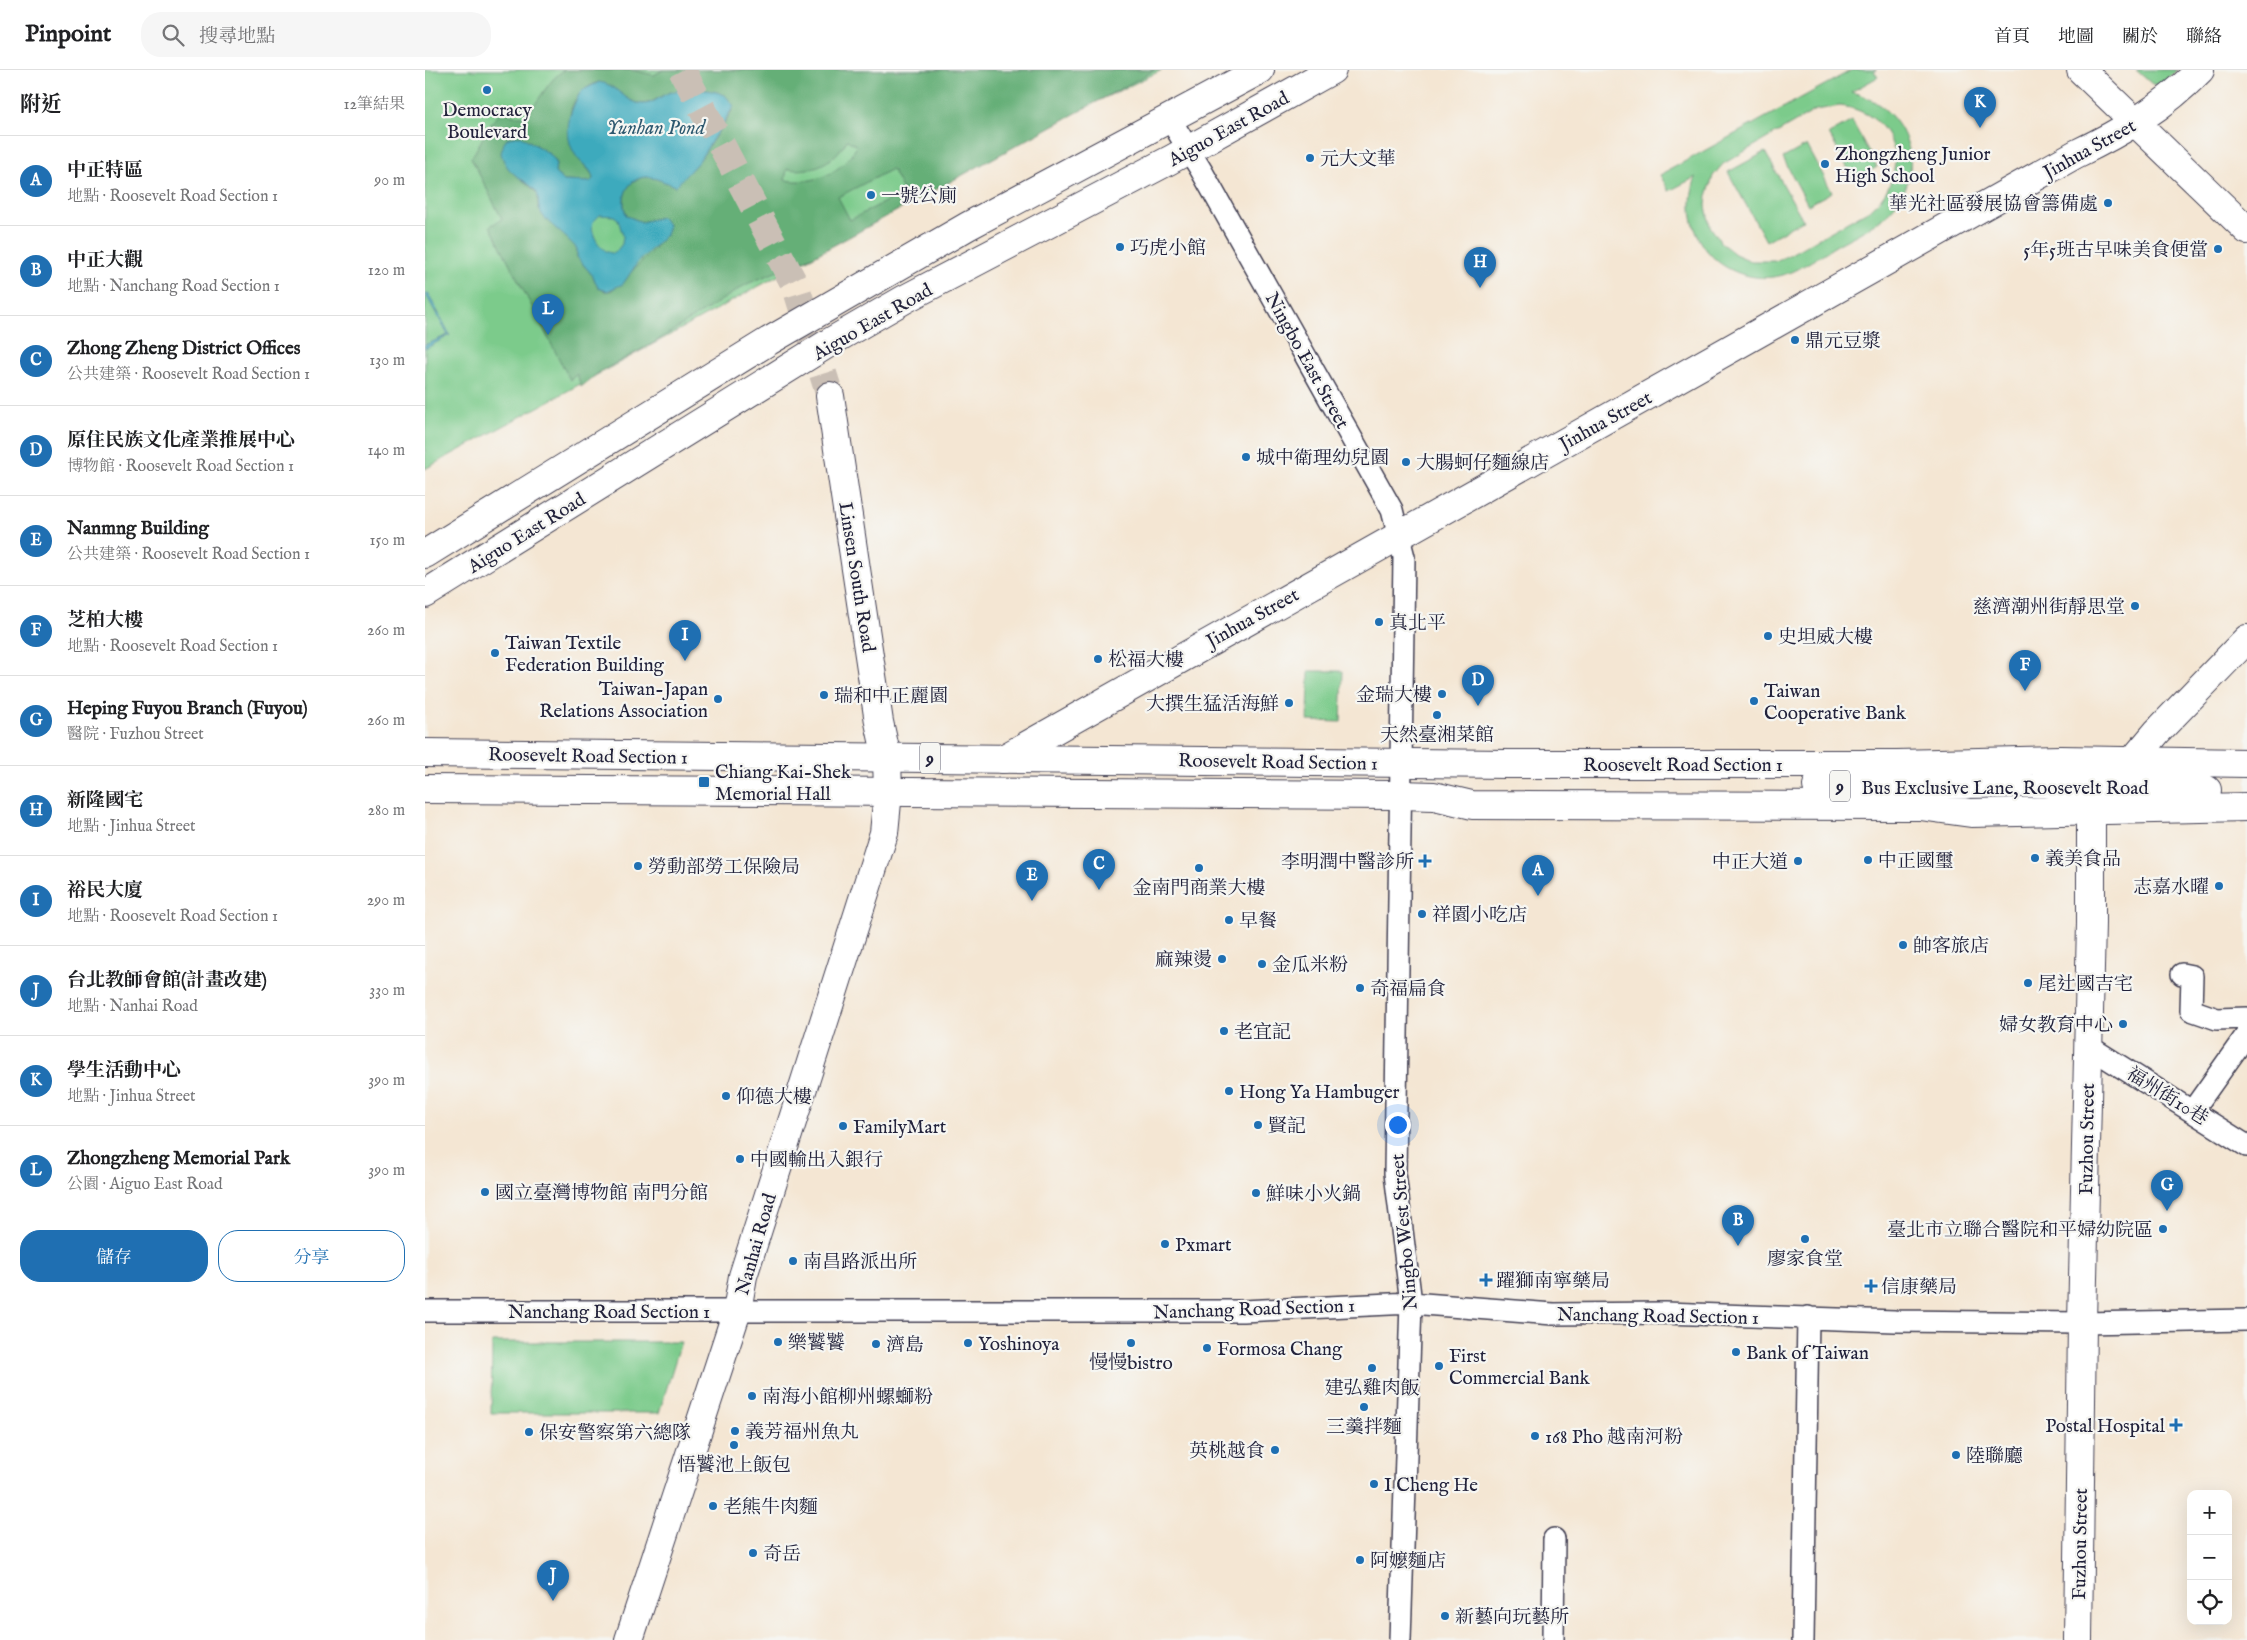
<!DOCTYPE html>
<html lang="zh-TW">
<head>
<meta charset="utf-8">
<style>
  body { margin:0; font-family:"IM FELL English","Noto Serif TC",serif; background:#f6f6f6; color:#202124 }
  .controls { position:absolute; right:15px; bottom:15px; display:grid; overflow:hidden; border-radius:10px; box-shadow:0 5px 20px #0002 }
  .controls button { width:45px; height:45px; display:grid; place-items:center; padding:0; border:0; border-bottom:1px solid #e0e0e0; background:#fff; color:#202124; font:25px sans-serif }
  .you { position:absolute; left:972px; top:1054px; width:18px; height:18px; margin:-12px; border:4px solid #fff; border-radius:50%; background:#1a73e8; box-shadow:0 0 0 8px #1a73e833 }
  .badge { display:grid; place-items:center; width:32px; height:32px; border-radius:50%; background:#1f6fb2; color:#fff; font-size:16px; font-weight:700 }
  .pin { position:absolute; translate:-50% -41px; filter:drop-shadow(0 1px 2px #0008) }
  .pin::after { content:''; position:absolute; top:26px; width:18px; height:15px; background:inherit; clip-path:polygon(0 0,100% 0,50% 100%) }
  .list { margin:0; padding:0; list-style:none }
  h2 { display:flex; justify-content:space-between; align-items:center; height:65px; margin:0; padding:0 20px; font-size:21px }
  h2 small { font-size:16px; font-weight:400; color:#757577 }
  .list li { display:grid; grid-template-columns:32px 1fr auto; gap:15px; align-items:center; box-sizing:border-box; height:90px; padding:0 20px; border-top:1px solid #e0e0e0 }
  .list b { display:block; font-size:19px; white-space:nowrap }
  .list p { margin:0; font-size:16px; white-space:nowrap; color:#757577 }
  .list em { font-size:16px; font-style:normal; color:#757577 }
  .actions { display:flex; gap:10px; padding:15px 20px }
  .actions a { flex:1; padding:11px 0; border:1px solid #1f6fb2; border-radius:20px; text-align:center; font-size:18px; color:#1f6fb2 }
  .actions .main { background:#1f6fb2; color:#fff }
  .icon { flex:none; width:28px; height:28px; fill:none; stroke:currentColor; stroke-width:2; stroke-linecap:round; stroke-linejoin:round }
  .map { position:relative; flex:none; width:1822px; height:1570px; overflow:hidden }
  header { display:flex; align-items:center; gap:30px; box-sizing:border-box; height:70px; padding:0 25px; background:#fff; border-bottom:1px solid #e0e0e0 }
  header strong { font-size:24px }
  nav { display:flex; gap:28px; margin-inline-start:auto; font-size:18px }
  .search { width:350px; height:45px; background:#f6f6f6; display:flex; align-items:center; gap:12px; box-sizing:border-box; padding:0 18px; border-radius:20px; color:#757577; font-size:19px }
  main { display:flex }
  aside { flex:1; background:#fff }
  .map>svg:first-child { display:block }
  .green { fill:#7ccb8b; stroke:#4f7663; fill-rule:evenodd }
  .forest { fill:#65af77; stroke:#446859; fill-rule:evenodd }
  .water { fill:#3eaabd; stroke:#30667c; fill-rule:evenodd }
  .lines { fill:none; stroke-linecap:round; stroke-linejoin:round }
  .secondary-tunnel { stroke:#cabfb5; stroke-width:28; stroke-dasharray:28 14; stroke-linecap:butt }
  .street-casing { stroke:#423f52; stroke-width:24 }
  .secondary-casing { stroke:#423f52; stroke-width:30 }
  .primary-casing { stroke:#423f52; stroke-width:30 }
  .street { stroke:#fff; stroke-width:21 }
  .secondary { stroke:#fff; stroke-width:28 }
  .primary { stroke:#fff; stroke-width:28 }
  .poi-dot { fill:#1f6fb2; stroke:#f6f6f2; stroke-width:2 }
  .labels { text-anchor:middle; stroke-width:4.5; stroke-linejoin:round; paint-order:stroke }
  .shield { fill:#f6f6f2; stroke:#626272; stroke-width:1 }
  .shield-label { font-size:18px; font-weight:bold; fill:#22223b }
  .poi-label { font-size:19px; fill:#22223b; stroke:#f6f6f2; text-anchor:start }
  .street-label { font-size:19px; fill:#22223b; stroke:#f6f6f2 }
  .water-label { font-size:20px; font-style:italic; fill:#2d586f; stroke:#f6f6f2 }
</style>
</head>
<body>
<header>
<strong>Pinpoint</strong>
<div class="search"><svg class="icon" aria-label="search" viewBox="0 0 24 24"><circle cx="10" cy="10" r="6"/><path d="M15 15l6 6"/></svg>搜尋地點</div>
<nav><a>首頁</a><a>地圖</a><a>關於</a><a>聯絡</a></nav>
</header>
<main>
<aside>
<h2>附近<small>12筆結果</small></h2>
<ul class="list">
<li><span class="badge">A</span><div><b>中正特區</b><p>地點 · Roosevelt Road Section 1</p></div><em>90 m</em></li>
<li><span class="badge">B</span><div><b>中正大觀</b><p>地點 · Nanchang Road Section 1</p></div><em>120 m</em></li>
<li><span class="badge">C</span><div><b>Zhong Zheng District Offices</b><p>公共建築 · Roosevelt Road Section 1</p></div><em>130 m</em></li>
<li><span class="badge">D</span><div><b>原住民族文化產業推展中心</b><p>博物館 · Roosevelt Road Section 1</p></div><em>140 m</em></li>
<li><span class="badge">E</span><div><b>Nanmng Building</b><p>公共建築 · Roosevelt Road Section 1</p></div><em>150 m</em></li>
<li><span class="badge">F</span><div><b>芝柏大樓</b><p>地點 · Roosevelt Road Section 1</p></div><em>260 m</em></li>
<li><span class="badge">G</span><div><b>Heping Fuyou Branch (Fuyou)</b><p>醫院 · Fuzhou Street</p></div><em>260 m</em></li>
<li><span class="badge">H</span><div><b>新隆國宅</b><p>地點 · Jinhua Street</p></div><em>280 m</em></li>
<li><span class="badge">I</span><div><b>裕民大廈</b><p>地點 · Roosevelt Road Section 1</p></div><em>290 m</em></li>
<li><span class="badge">J</span><div><b>台北教師會館(計畫改建)</b><p>地點 · Nanhai Road</p></div><em>330 m</em></li>
<li><span class="badge">K</span><div><b>學生活動中心</b><p>地點 · Jinhua Street</p></div><em>390 m</em></li>
<li><span class="badge">L</span><div><b>Zhongzheng Memorial Park</b><p>公園 · Aiguo East Road</p></div><em>390 m</em></li>
</ul>
<div class="actions"><a class="main">儲存</a><a>分享</a></div>
</aside>
<div class="map">
<svg width="1822" height="1570" viewBox="0 0 1822 1570">
  <rect width="100%" height="100%" fill="#f6f6f2"/>
  <filter id="ink" filterUnits="userSpaceOnUse"><feTurbulence type="fractalNoise" baseFrequency=".02" numOctaves="2"/><feDisplacementMap in="SourceGraphic" scale="10" xChannelSelector="R" yChannelSelector="G"/><feConvolveMatrix kernelMatrix="1 2 1 2 8 2 1 2 1" color-interpolation-filters="sRGB"/></filter>
  <filter id="wash" filterUnits="userSpaceOnUse"><feTurbulence type="fractalNoise" baseFrequency=".0096" numOctaves="4" result="noise"/><feDisplacementMap in="SourceGraphic" scale="20" xChannelSelector="R" yChannelSelector="G"/><feGaussianBlur stdDeviation="1.12" result="paint"/><feColorMatrix in="noise" values="0 0 0 0 0 0 0 0 0 0 0 0 0 0 0 0 0 1.4 0 .05"/><feComposite in="paint" operator="in"/></filter>
  <g filter="url(#wash)">
    <rect width="100%" height="100%" fill="#f4e6d3"/>
    <path class="green" d="M0,0H737L665,35L0,399Z
      M1427,0H1452L1449,2L1453,7L1426,22C1473,33 1503,86 1474,130C1460,152 1436,162 1414,174C1397,184 1377,199 1358,205C1330,213 1297,202 1280,178C1265,157 1262,132 1271,107L1244,121L1235,105ZM1415,36C1472,43 1488,102 1446,139L1362,186L1350,191H1326L1310,184L1296,173L1285,156L1281,136L1282,126L1288,106L1298,94L1391,40Z
      M1711,0H1753L1738,15L1727,14Z
      M1427,51L1452,97L1429,110L1404,64Z
      M1382,75L1407,122L1383,135L1358,88Z
      M1340,82L1378,150L1341,171L1303,102Z
      M884,601H918L916,652L883,651Z
      M67,1272H256L234,1343H66Z"/>
    <path class="forest" d="M139,0H206L229,5L238,0H730L391,185L322,214L227,274L176,301L156,317L152,304L145,310L65,156L77,149L46,88C57,72 63,52 79,40L88,46H98C115,34 120,12 139,0ZM174,12C184,18 201,31 212,33C226,36 232,27 244,23C259,18 279,18 295,23L307,41L274,91L250,116C241,113 230,107 220,107C201,109 194,131 202,146L217,152L236,147L244,155C239,174 201,206 186,221H179L172,216L168,206L152,187V179L149,174L117,145L113,136V125C101,107 63,96 83,68L96,66L126,85L131,92L130,103L139,111L165,112L168,109C167,101 161,99 158,93C140,64 136,25 174,12ZM422,70L432,76C417,103 390,115 360,110L362,99C388,103 410,92 422,70ZM467,99L479,122L425,150L413,127Z"/>
    <path class="water" d="M174,12C192,14 200,33 218,34C228,34 234,27 243,23C260,17 283,18 300,25L309,36L274,91L251,116C241,113 230,107 220,107C201,109 194,131 202,146L217,152L236,147L244,155L241,165L213,192L198,214L182,221L173,218L168,206L152,187V179C144,168 122,153 116,143C111,135 116,127 110,120C98,107 82,106 76,83L79,73L83,68L96,66L126,85L131,92L130,103L139,111L165,112L168,109C167,100 160,96 154,90C137,69 142,45 155,23L158,20ZM175,145L189,146L193,149L198,166L197,174L190,183C177,185 164,163 168,152Z
      M3,223L25,265L0,279V275L23,265L1,225Z"/>
  </g>
  <g filter="url(#ink)">
    <g class="lines">
      <path class="secondary-tunnel" d="M257,0L371,217L405,326"/>
      <defs>
        <path id="street" d="M745,49L776,100L967,440L979,487L970,1103L986,1233L975,1570
          M1757,904L1767,906L1766,940L1792,949L1822,948
          M1663,976L1822,1076
          M1768,1040L1822,964
          M0,1241H818L986,1233L1128,1244L1240,1243L1470,1251L1657,1253L1822,1250
          M1128,1570L1129,1469
          M1378,1570L1383,1247"/>
        <path id="secondary" d="M1656,0L1822,160
          M0,484L344,271L543,156L835,0
          M0,524L407,271L480,229L745,90L907,0
          M578,689L1651,84C1697,62 1739,37 1775,0
          M1694,707L1732,662L1822,569
          M204,1570L312,1241L318,1206L459,763L463,722L462,688L454,652L405,326
          M1653,1570L1657,1253L1666,853V740L1674,719"/>
        <path id="primary" d="M0,683L1083,694H1472L1635,690L1822,693
          M1392,716L1613,713L1782,720
          M0,719L975,725L1009,726L1047,735L1495,736L1546,743L1822,737"/>
      </defs>
      <use href="#street" class="street-casing"/>
      <use href="#secondary" class="secondary-casing"/>
      <use href="#primary" class="primary-casing"/>
      <use href="#street" class="street"/>
      <use href="#secondary" class="secondary"/>
      <use href="#primary" class="primary"/>
    </g>
  </g>
  <g class="poi-dot">
    <circle cx="62" cy="20" r="5"/>
    <circle cx="885" cy="88" r="5"/>
    <circle cx="1400" cy="94" r="5"/>
    <circle cx="446" cy="125" r="5"/>
    <circle cx="1683" cy="133" r="5"/>
    <circle cx="695" cy="177" r="5"/>
    <circle cx="1793" cy="179" r="5"/>
    <circle cx="1370" cy="270" r="5"/>
    <circle cx="821" cy="387" r="5"/>
    <circle cx="981" cy="392" r="5"/>
    <circle cx="1710" cy="536" r="5"/>
    <circle cx="954" cy="552" r="5"/>
    <circle cx="1343" cy="566" r="5"/>
    <circle cx="70" cy="583" r="5"/>
    <circle cx="673" cy="589" r="5"/>
    <circle cx="1017" cy="624" r="5"/>
    <circle cx="399" cy="625" r="5"/>
    <circle cx="293" cy="629" r="5"/>
    <circle cx="1329" cy="631" r="5"/>
    <circle cx="864" cy="633" r="5"/>
    <circle cx="1012" cy="645" r="5"/>
    <rect x="273" y="706" width="12" height="12" rx="2.5"/>
    <circle cx="1610" cy="788" r="5"/>
    <circle cx="1443" cy="790" r="5"/>
    <path d="M997.5 783.5h5v5h5v5h-5v5h-5v-5h-5v-5h5z"/>
    <circle cx="1373" cy="791" r="5"/>
    <circle cx="213" cy="796" r="5"/>
    <circle cx="774" cy="798" r="5"/>
    <circle cx="1794" cy="816" r="5"/>
    <circle cx="997" cy="844" r="5"/>
    <circle cx="804" cy="850" r="5"/>
    <circle cx="1478" cy="875" r="5"/>
    <circle cx="797" cy="889" r="5"/>
    <circle cx="837" cy="894" r="5"/>
    <circle cx="1603" cy="913" r="5"/>
    <circle cx="935" cy="918" r="5"/>
    <circle cx="1698" cy="954" r="5"/>
    <circle cx="799" cy="961" r="5"/>
    <circle cx="804" cy="1021" r="5"/>
    <circle cx="301" cy="1026" r="5"/>
    <circle cx="833" cy="1055" r="5"/>
    <circle cx="418" cy="1056" r="5"/>
    <circle cx="315" cy="1089" r="5"/>
    <circle cx="60" cy="1122" r="5"/>
    <circle cx="831" cy="1123" r="5"/>
    <circle cx="1738" cy="1159" r="5"/>
    <circle cx="1380" cy="1169" r="5"/>
    <circle cx="740" cy="1174" r="5"/>
    <circle cx="368" cy="1191" r="5"/>
    <path d="M1058.5 1202.5h5v5h5v5h-5v5h-5v-5h-5v-5h5z"/>
    <path d="M1443.5 1208.5h5v5h5v5h-5v5h-5v-5h-5v-5h5z"/>
    <circle cx="353" cy="1272" r="5"/>
    <circle cx="543" cy="1273" r="5"/>
    <circle cx="706" cy="1273" r="5"/>
    <circle cx="451" cy="1274" r="5"/>
    <circle cx="782" cy="1278" r="5"/>
    <circle cx="1311" cy="1282" r="5"/>
    <circle cx="1014" cy="1296" r="5"/>
    <circle cx="947" cy="1298" r="5"/>
    <circle cx="327" cy="1326" r="5"/>
    <circle cx="939" cy="1337" r="5"/>
    <path d="M1748.5 1347.5h5v5h5v5h-5v5h-5v-5h-5v-5h5z"/>
    <circle cx="310" cy="1361" r="5"/>
    <circle cx="104" cy="1362" r="5"/>
    <circle cx="1110" cy="1366" r="5"/>
    <circle cx="309" cy="1375" r="5"/>
    <circle cx="850" cy="1380" r="5"/>
    <circle cx="1531" cy="1385" r="5"/>
    <circle cx="949" cy="1414" r="5"/>
    <circle cx="288" cy="1436" r="5"/>
    <circle cx="328" cy="1483" r="5"/>
    <circle cx="935" cy="1490" r="5"/>
    <circle cx="1020" cy="1546" r="5"/>
  </g>
  <g class="labels">
    <g class="shield">
      <rect x="495" y="672.5" width="20" height="31" rx="4"/>
      <rect x="1405" y="700.5" width="20" height="31" rx="4"/>
    </g>
    <g class="shield-label">
      <text x="505" y="694">9</text>
      <text x="1415" y="722">9</text>
    </g>
    <g class="poi-label">
      <text x="62" y="46" text-anchor="middle">Democracy<tspan x="62" dy="22">Boulevard</tspan></text>
      <text x="1410" y="90">Zhongzheng Junior<tspan x="1410" dy="22">High School</tspan></text>
      <text x="895" y="95">元大文華</text>
      <text x="456" y="132">一號公廁</text>
      <text x="1673" y="140" text-anchor="end">華光社區發展協會籌備處</text>
      <text x="705" y="184">巧虎小館</text>
      <text x="1783" y="186" text-anchor="end">5年5班古早味美食便當</text>
      <text x="1380" y="277">鼎元豆漿</text>
      <text x="831" y="394">城中衛理幼兒園</text>
      <text x="991" y="399">大腸蚵仔麵線店</text>
      <text x="1700" y="543" text-anchor="end">慈濟潮州街靜思堂</text>
      <text x="964" y="559">真北平</text>
      <text x="1353" y="573">史坦威大樓</text>
      <text x="80" y="579">Taiwan Textile<tspan x="80" dy="22">Federation Building</tspan></text>
      <text x="683" y="596">松福大樓</text>
      <text x="283" y="625" text-anchor="end">Taiwan-Japan<tspan x="283" dy="22">Relations Association</tspan></text>
      <text x="1339" y="627">Taiwan<tspan x="1339" dy="22">Cooperative Bank</tspan></text>
      <text x="1007" y="631" text-anchor="end">金瑞大樓</text>
      <text x="409" y="632">瑞和中正麗園</text>
      <text x="854" y="640" text-anchor="end">大撰生猛活海鮮</text>
      <text x="1012" y="671" text-anchor="middle">天然臺湘菜館</text>
      <text x="290" y="708">Chiang Kai-Shek<tspan x="290" dy="22">Memorial Hall</tspan></text>
      <text x="1620" y="795">義美食品</text>
      <text x="1453" y="797">中正國璽</text>
      <text x="989" y="798" text-anchor="end">李明潤中醫診所</text>
      <text x="1363" y="798" text-anchor="end">中正大道</text>
      <text x="223" y="803">勞動部勞工保險局</text>
      <text x="1784" y="823" text-anchor="end">志嘉水曜</text>
      <text x="774" y="824" text-anchor="middle">金南門商業大樓</text>
      <text x="1007" y="851">祥園小吃店</text>
      <text x="814" y="857">早餐</text>
      <text x="1488" y="882">帥客旅店</text>
      <text x="787" y="896" text-anchor="end">麻辣燙</text>
      <text x="847" y="901">金瓜米粉</text>
      <text x="1613" y="920">尾辻國吉宅</text>
      <text x="945" y="925">奇福扁食</text>
      <text x="1688" y="961" text-anchor="end">婦女教育中心</text>
      <text x="809" y="968">老宜記</text>
      <text x="814" y="1028">Hong Ya Hambuger</text>
      <text x="311" y="1033">仰德大樓</text>
      <text x="843" y="1062">賢記</text>
      <text x="428" y="1063">FamilyMart</text>
      <text x="325" y="1096">中國輸出入銀行</text>
      <text x="70" y="1129">國立臺灣博物館 南門分館</text>
      <text x="841" y="1130">鮮味小火鍋</text>
      <text x="1728" y="1166" text-anchor="end">臺北市立聯合醫院和平婦幼院區</text>
      <text x="750" y="1181">Pxmart</text>
      <text x="1380" y="1195" text-anchor="middle">廖家食堂</text>
      <text x="378" y="1198">南昌路派出所</text>
      <text x="1071" y="1217">躍獅南寧藥局</text>
      <text x="1456" y="1223">信康藥局</text>
      <text x="363" y="1279">樂饕饕</text>
      <text x="553" y="1280">Yoshinoya</text>
      <text x="461" y="1281">濟島</text>
      <text x="792" y="1285">Formosa Chang</text>
      <text x="1321" y="1289">Bank of Taiwan</text>
      <text x="1024" y="1292">First<tspan x="1024" dy="22">Commercial Bank</tspan></text>
      <text x="706" y="1299" text-anchor="middle">慢慢bistro</text>
      <text x="947" y="1324" text-anchor="middle">建弘雞肉飯</text>
      <text x="337" y="1333">南海小館柳州螺螄粉</text>
      <text x="1740" y="1362" text-anchor="end">Postal Hospital</text>
      <text x="939" y="1363" text-anchor="middle">三羹拌麵</text>
      <text x="320" y="1368">義芳福州魚丸</text>
      <text x="114" y="1369">保安警察第六總隊</text>
      <text x="1120" y="1373">168 Pho 越南河粉</text>
      <text x="840" y="1387" text-anchor="end">英桃越食</text>
      <text x="1541" y="1392">陸聯廳</text>
      <text x="309" y="1401" text-anchor="middle">悟饕池上飯包</text>
      <text x="959" y="1421">I Cheng He</text>
      <text x="298" y="1443">老熊牛肉麵</text>
      <text x="338" y="1490">奇岳</text>
      <text x="945" y="1497">阿嬤麵店</text>
      <text x="1030" y="1553">新藝向玩藝所</text>
    </g>
    <g class="street-label">
      <text transform="translate(803 58) rotate(-29)" y="7">Aiguo East Road</text>
      <text transform="translate(1664 78) rotate(-29)" y="7">Jinhua Street</text>
      <text transform="translate(447 251) rotate(-30)" y="7">Aiguo East Road</text>
      <text transform="translate(883 290) rotate(61)" y="7">Ningbo East Street</text>
      <text transform="translate(1180 350) rotate(-29)" y="7">Jinhua Street</text>
      <text transform="translate(101 462) rotate(-32)" y="7">Aiguo East Road</text>
      <text transform="translate(433 507) rotate(81)" y="7">Linsen South Road</text>
      <text transform="translate(827 547) rotate(-29)" y="7">Jinhua Street</text>
      <text transform="translate(163 685) rotate(1)" y="7">Roosevelt Road Section 1</text>
      <text transform="translate(853 691) rotate(1)" y="7">Roosevelt Road Section 1</text>
      <text x="1258" y="701">Roosevelt Road Section 1</text>
      <text x="1580" y="724">Bus Exclusive Lane, Roosevelt Road</text>
      <text transform="translate(1743 1025) rotate(32)" y="7">福州街10巷</text>
      <text transform="translate(1661 1069) rotate(-89)" y="7">Fuzhou Street</text>
      <text transform="translate(978 1162) rotate(-95)" y="7">Ningbo West Street</text>
      <text transform="translate(330 1174) rotate(-74)" y="7">Nanhai Road</text>
      <text transform="translate(829 1238) rotate(-2)" y="7">Nanchang Road Section 1</text>
      <text x="184" y="1248">Nanchang Road Section 1</text>
      <text transform="translate(1233 1245) rotate(1)" y="7">Nanchang Road Section 1</text>
      <text transform="translate(1654 1474) rotate(-89)" y="7">Fuzhou Street</text>
    </g>
    <g class="water-label">
      <text x="231" y="64">Yunhan Pond</text>
    </g>
  </g>
</svg>
<div class="controls">
<button>+</button>
<button>−</button>
<button><svg class="icon" aria-label="locate" viewBox="0 0 24 24"><circle cx="12" cy="12" r="6"/><path d="M12 2v4M12 18v4M2 12h4M18 12h4"/></svg></button>
</div>
<div class="you"></div>
<div class="pin badge" style="left:1113px;top:826px">A</div>
<div class="pin badge" style="left:1313px;top:1176px">B</div>
<div class="pin badge" style="left:674px;top:820px">C</div>
<div class="pin badge" style="left:1053px;top:636px">D</div>
<div class="pin badge" style="left:607px;top:831px">E</div>
<div class="pin badge" style="left:1600px;top:621px">F</div>
<div class="pin badge" style="left:1742px;top:1141px">G</div>
<div class="pin badge" style="left:1055px;top:218px">H</div>
<div class="pin badge" style="left:260px;top:591px">I</div>
<div class="pin badge" style="left:128px;top:1531px">J</div>
<div class="pin badge" style="left:1555px;top:58px">K</div>
<div class="pin badge" style="left:123px;top:265px">L</div>
</div>
</main>
</body>
</html>
